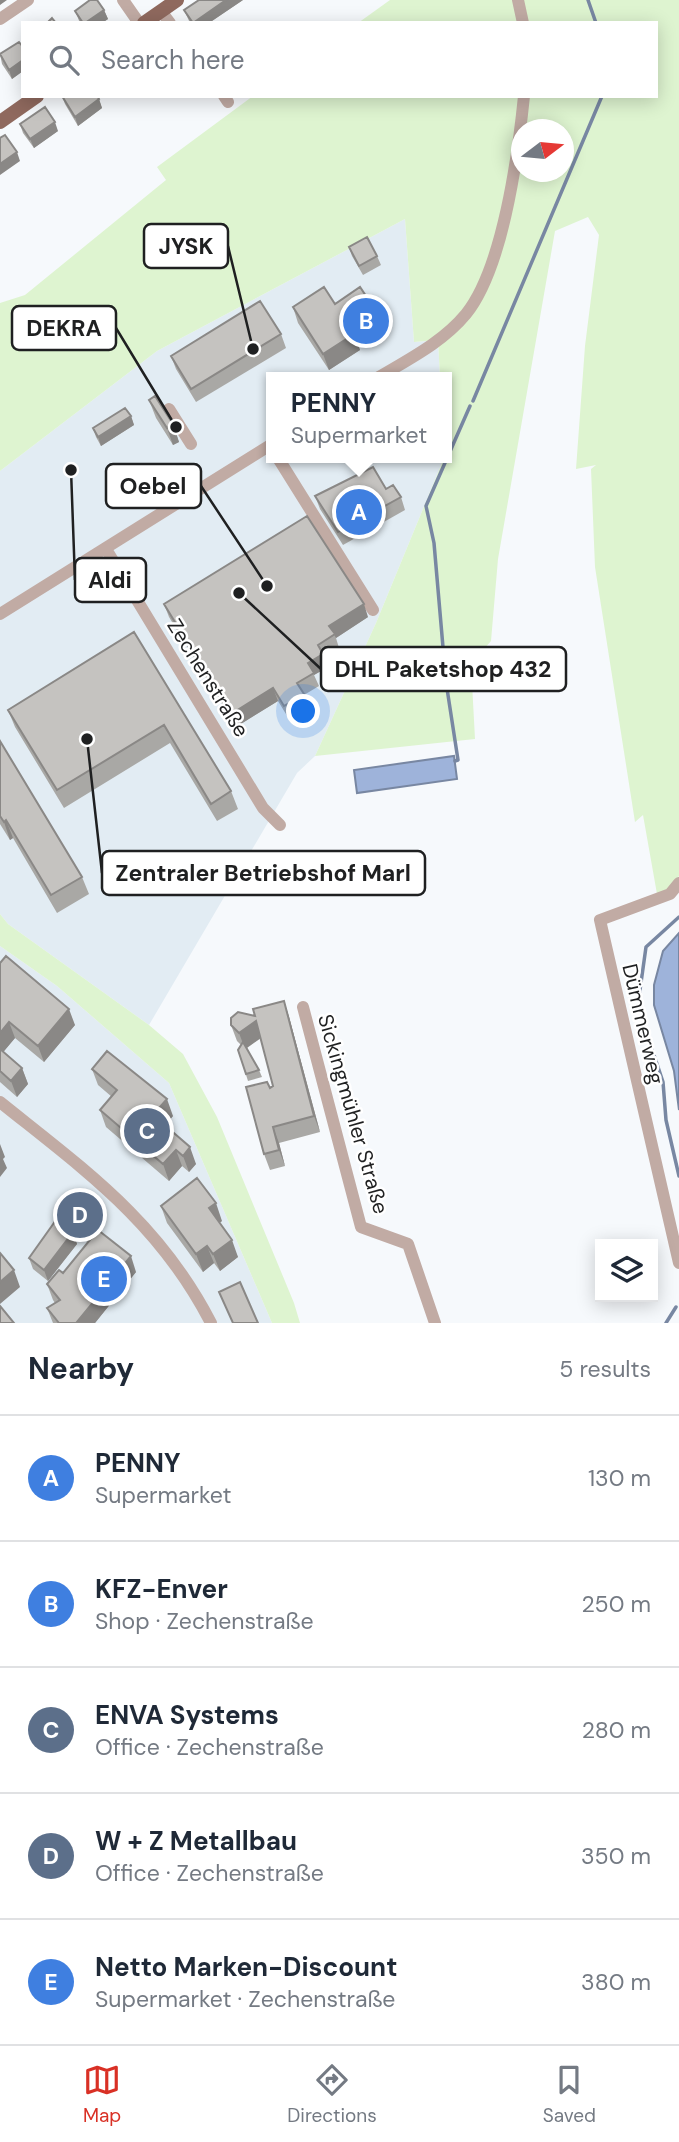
<!DOCTYPE html>
<html lang="en">
<head>
<meta charset="utf-8">
<style>
  body { margin:0; font-family:"DM Sans",sans-serif; background:#f2f2f3; color:#1f2937 }
  .controls { position:absolute; right:21px; bottom:21px; display:grid; overflow:hidden; border-radius:0px; box-shadow:0 4px 18px #0003 }
  .controls button { width:63px; height:63px; display:grid; place-items:center; padding:0; border:0; border-bottom:2px solid #e0e1e3; background:#fff; color:#1f2937; font:35px sans-serif }
  .compass { position:absolute; left:511px; top:119px; width:63px; height:63px; border-radius:50%; background:#fff; box-shadow:0 4px 18px #0003; rotate:74deg }
  .you { position:absolute; left:304px; top:712px; width:24px; height:24px; margin:-18px; border:5px solid #fff; border-radius:50%; background:#1a73e8; box-shadow:0 0 0 10px #1a73e833 }
  .badge { display:grid; place-items:center; width:46px; height:46px; border-radius:50%; background:#d93025; color:#fff; font-size:23px; font-weight:700 }
  .pin { position:absolute; translate:-50% -50%; border:4px solid #fff; box-shadow:0 2px 7px #0006 }
  .popup { position:absolute; left:266px; top:372px; width:186px; height:91px; box-sizing:border-box; display:grid; place-content:center; border-radius:0px; background:#fff; filter:drop-shadow(0 2px 5px #0005); font-size:23px; white-space:nowrap; color:#747a83 }
  .popup b { font-size:26px; color:#1f2937 }
  .popup::after { content:''; position:absolute; left:50%; top:100%; margin-left:-14px; border:14px solid transparent; border-top-color:#fff }
  .list { margin:0; padding:0; list-style:none }
  h2 { display:flex; justify-content:space-between; align-items:center; height:91px; margin:0; padding:0 28px; font-size:30px }
  h2 small { font-size:23px; font-weight:400; color:#747a83 }
  .list li { display:grid; grid-template-columns:46px 1fr auto; gap:21px; align-items:center; box-sizing:border-box; height:126px; padding:0 28px; border-top:2px solid #e0e1e3 }
  .list b { display:block; font-size:26px; white-space:nowrap }
  .list p { margin:0; font-size:23px; white-space:nowrap; color:#747a83 }
  .list em { font-size:23px; font-style:normal; color:#747a83 }
  .icon { flex:none; width:38px; height:38px; fill:none; stroke:currentColor; stroke-width:2; stroke-linecap:round; stroke-linejoin:round }
  .map { position:relative; flex:none; width:679px; height:1323px; overflow:hidden }
  .search { position:absolute; background:#fff; box-shadow:0 4px 18px #0003; left:21px; right:21px; top:21px; height:77px; display:flex; align-items:center; gap:18px; box-sizing:border-box; padding:0 24px; border-radius:0px; color:#747a83; font-size:26px }
  .sheet { height:721px; background:#fff }
  nav { display:flex; justify-content:space-around; align-items:center; box-sizing:border-box; height:98px; border-top:2px solid #e0e1e3; background:#fff; font-size:19px; color:#747a83 }
  nav a { display:grid; justify-items:center; gap:4px }
  nav .on { color:#d93025 }
  .map>svg:first-child { display:block }
  .built { fill:#e2ecf3 }
  .green { fill:#def4d0; fill-rule:evenodd }
  .water { fill:#9eb3da; stroke:#7887a2; stroke-width:2 }
  .lines { fill:none; stroke-linecap:round; stroke-linejoin:round }
  .stream { stroke:#7887a2; stroke-width:3.5 }
  .minor { stroke:#c1aba4; stroke-width:12 }
  .major { stroke:#8f695e; stroke-width:14 }
  .wall { fill:#a9a8a5 }
  .shaded-wall { fill:#8a8886 }
  .building { fill:#c5c3c0; stroke:#8a8886; stroke-width:2 }
  .labels { text-anchor:middle; stroke-width:5; stroke-linejoin:round; paint-order:stroke }
  .street-label { font-size:21px; fill:#1f2021; stroke:#fff }
  .leader { fill:none; stroke:#1f2021; stroke-width:2.5 }
  .callout-dot { fill:#1f2021; stroke:#fff; stroke-width:2.5 }
  .callout { fill:#fff; stroke:#1f2021; stroke-width:2.5 }
  .callout-label { font-size:23px; text-anchor:middle; font-weight:bold; fill:#1f2021 }
</style>
</head>
<body>
<div class="map">
<svg width="679" height="1323" viewBox="0 0 679 1323">
  <rect width="100%" height="100%" fill="#f6f9fc"/>
  <path class="built" d="M405,219L414,342L438,340L440,377H272V458H444L376,623L315,756L297,773L149,1025L8,924L0,914V471L157,351Z
    M0,946L57,986L169,1083L272,1323H0Z"/>
  <path class="green" d="M390,0H679V876L670,888L657,894L643,815L635,822L595,567L591,469L596,465L576,469L585,346L599,235L588,217L555,231L498,559L491,641L471,664L475,739L315,756L376,623L444,458H446V377H440L438,340L414,342L405,219L157,351L0,471V303L25,295L166,180L157,167L253,96H656V23H358ZM522,130H564V172H522Z
    M0,914L8,924L149,1025L183,1054L217,1117L294,1303L300,1323H272L169,1083L57,986L0,946Z"/>
  <path class="water" d="M454,756L457,779L357,793L354,770Z
    M679,933V1110L674,1071L654,1005V985L663,951Z"/>
  <g class="lines">
    <path class="stream" d="M588,0L596,23
      M473,401L602,96
      M455,761L458,760L446,682L434,543L426,506L470,406
      M679,917L646,947L639,997L645,1028L663,1082L666,1120L679,1176
      M666,1323L676,1307"/>
    <path class="minor" d="M123,0L139,23
      M518,0L523,23
      M161,11L170,23
      M0,19L28,0
      M224,96L228,102
      M379,377C409,359 443,342 466,314C503,268 518,155 524,96
      M169,409L191,444
      M278,458L373,610
      M106,549L263,808L280,825
      M0,614L272,444
      M679,883L670,894L600,920L679,1263
      M303,1007L361,1227L408,1244L435,1323
      M0,1102C86,1171 159,1222 211,1323"/>
    <path class="major" d="M144,23L177,0
      M0,122L37,96"/>
  </g>
  <path class="wall" d="M243,0L209,23H190L184,10Z
    M104,10L108,19L102,23H80L75,11Z
    M23,47V71L12,79L2,64L0,54Z
    M62,96L99,99L102,108L78,126L65,104Z
    M20,124L58,131L34,148L23,133Z
    M349,247L377,256L381,265L363,275L352,256Z
    M335,304L380,324L356,340L360,350L329,370L298,323L293,307Z
    M281,334L286,348L196,402L176,369L171,356Z
    M149,400L173,424L179,442L173,445L156,418Z
    M131,416L134,425L101,446L96,437L93,428Z
    M386,489L401,497L405,510L343,545L320,509L315,496Z
    M164,604L368,617L336,638L339,648L324,657L328,667L314,675L319,686L304,695L308,707L289,719L278,701L236,727L169,617Z
    M134,632L231,791L238,809L217,821L170,743L64,808L15,727L8,710Z
    M0,741L82,877L89,894L57,913L13,838L10,840L0,824Z
    M0,963L75,1025L44,1062L15,1038L3,1052L22,1068L28,1084L17,1097L0,1082Z
    M284,1001L289,1017L320,1132L279,1143L285,1166L270,1170L264,1154L270,1088L273,1086L261,1038L247,1048L259,1070L262,1077L248,1081L238,1050L241,1045L237,1041L231,1025L255,1016Z
    M92,1069L173,1116L165,1125L196,1164L189,1172L182,1166L169,1181L106,1127L100,1110L112,1097L98,1085Z
    M161,1206L222,1221L219,1223L238,1257L220,1271L214,1263L203,1272L167,1223Z
    M90,1212L73,1233L77,1244L48,1281L33,1269L29,1258Z
    M136,1272L95,1323H53L47,1308L55,1303L53,1300L47,1284L63,1273Z"/>
  <path class="shaded-wall" d="M0,0H7L0,5Z
    M226,0H243L209,23H193Z
    M104,10L108,19L102,23H85Z
    M23,60V71L12,79L9,70Z
    M99,99L102,108L78,126L75,117Z
    M55,122L58,131L34,148L30,139Z
    M17,152L20,161L0,175V164Z
    M374,308L380,324L356,340L360,350L329,370L323,354L348,325Z
    M131,416L134,425L101,446L98,437Z
    M173,424L179,442L173,445L167,428Z
    M151,487L153,491L142,498L140,494Z
    M364,604L368,617L336,638L329,626Z
    M323,654L328,667L314,675L308,663Z
    M273,688L278,701L236,727L231,714Z
    M6,820L13,838L10,840L4,822Z
    M284,1001L289,1017L320,1132L314,1116Z
    M69,1009L75,1025L44,1062L38,1046Z
    M256,1021L262,1037L245,1049L239,1033Z
    M9,1022L15,1038L0,1056V1033Z
    M22,1068L28,1084L17,1097L11,1081Z
    M167,1099L173,1116L159,1132L153,1115Z
    M273,1127L279,1143L285,1166L279,1150Z
    M0,1144L5,1157L3,1159L7,1168L0,1177Z
    M190,1147L196,1164L189,1172L183,1156Z
    M176,1150L182,1166L169,1181L163,1164Z
    M86,1200L90,1212L73,1233L77,1244L48,1281L44,1270L65,1226Z
    M216,1203L222,1221L215,1226L209,1208Z
    M232,1240L238,1257L220,1271L213,1254Z
    M207,1246L214,1263L203,1272L196,1254Z
    M131,1256L136,1272L95,1323H78L77,1322Z
    M14,1270L20,1287L0,1304V1282Z"/>
  <path class="building" d="M90,0H97L104,10L85,23H83L75,11Z
    M199,0H226L193,23L184,10Z
    M52,18L56,23H47Z
    M19,42L23,47V60L9,70L0,54Z
    M62,96H97L99,99L75,117Z
    M45,107L55,122L30,139L20,124Z
    M5,135L17,152L0,164V138Z
    M367,237L377,256L359,266L349,247Z
    M324,287L335,304L360,287L374,308L348,325L354,334L323,354L293,307Z
    M260,301L281,334L191,389L171,356Z
    M155,396L173,424L167,428L149,400Z
    M125,408L131,416L98,437L93,428Z
    M373,467L386,489L393,485L401,497L338,532L315,496Z
    M143,473L151,487L140,494L131,480Z
    M307,516L364,604L329,626L335,634L318,645L323,654L308,663L314,673L297,683L304,694L284,706L273,688L231,714L164,604Z
    M134,632L231,791L211,804L164,725L57,790L8,710Z
    M0,741L82,877L51,895L6,820L4,822L0,816Z
    M6,956L69,1009L38,1046L9,1022L0,1033V963Z
    M284,1001L314,1116L273,1127L279,1150L264,1154L246,1087L267,1082L270,1088L273,1086L256,1021L239,1033L231,1025V1018L238,1012L255,1016L253,1009Z
    M243,1042L259,1070L246,1074L238,1050Z
    M0,1049L22,1068L11,1081L0,1071Z
    M107,1051L167,1099L153,1115L190,1147L183,1156L176,1150L163,1164L100,1110L117,1090L92,1069Z
    M197,1178L216,1203L209,1208L232,1240L213,1254L207,1246L196,1254L161,1206Z
    M76,1192L86,1200L65,1226L73,1232L44,1270L29,1258Z
    M98,1230L131,1256L77,1322L78,1323H59L47,1308L60,1300L47,1284L59,1270L63,1273Z
    M0,1253L14,1270L0,1282Z
    M240,1282L258,1323H233L219,1292Z
    M0,1306L14,1323H0Z"/>
  <g class="labels">
    <g class="street-label">
      <text transform="translate(208 678) rotate(58)" y="7">Zechenstraße</text>
      <text transform="translate(643 1024) rotate(77)" y="7">Dümmerweg</text>
      <text transform="translate(353 1114) rotate(74)" y="7">Sickingmühler Straße</text>
    </g>
  </g>
  <path class="leader" d="M253 349L228 246M176 427L116 328M267 586L201 486M71 470L75 580M239 593L321 669M87 739L102 873"/>
  <g class="callout-dot">
    <circle cx="253" cy="349" r="7"/>
    <circle cx="176" cy="427" r="7"/>
    <circle cx="267" cy="586" r="7"/>
    <circle cx="71" cy="470" r="7"/>
    <circle cx="239" cy="593" r="7"/>
    <circle cx="87" cy="739" r="7"/>
  </g>
  <g class="callout">
    <rect x="144" y="224" width="84" height="44" rx="7"/>
    <rect x="12" y="306" width="104" height="44" rx="7"/>
    <rect x="106" y="464" width="95" height="44" rx="7"/>
    <rect x="75" y="558" width="71" height="44" rx="7"/>
    <rect x="321" y="647" width="245" height="44" rx="7"/>
    <rect x="102" y="851" width="323" height="44" rx="7"/>
  </g>
  <g class="callout-label">
    <text x="186" y="254">JYSK</text>
    <text x="64" y="336">DEKRA</text>
    <text x="153" y="494">Oebel</text>
    <text x="110" y="588">Aldi</text>
    <text x="443" y="677">DHL Paketshop 432</text>
    <text x="263" y="881">Zentraler Betriebshof Marl</text>
  </g>
</svg>
<div class="controls">
<button><svg class="icon" aria-label="layers" viewBox="0 0 24 24"><path d="M12 4l9 5-9 5-9-5zM3 14l9 5 9-5"/></svg></button>
</div>
<svg class="compass" viewBox="-18 -18 36 36"><path d="M0-13l5 13h-10z" fill="#e53935"/><path d="M0 13l5-13h-10z" fill="#747a83"/></svg>
<div class="you"></div>
<div class="pin badge" style="left:359px;top:512px;background:#3f7fe0">A</div>
<div class="popup"><b>PENNY</b>Supermarket</div>
<div class="pin badge" style="left:366px;top:321px;background:#3f7fe0">B</div>
<div class="pin badge" style="left:147px;top:1131px;background:#5c6f8a">C</div>
<div class="pin badge" style="left:80px;top:1215px;background:#5c6f8a">D</div>
<div class="pin badge" style="left:104px;top:1279px;background:#3f7fe0">E</div>
<div class="search"><svg class="icon" aria-label="search" viewBox="0 0 24 24"><circle cx="10" cy="10" r="6"/><path d="M15 15l6 6"/></svg>Search here</div>
</div>
<section class="sheet">
<h2>Nearby<small>5 results</small></h2>
<ul class="list">
<li><span class="badge" style="background:#3f7fe0">A</span><div><b>PENNY</b><p>Supermarket</p></div><em>130 m</em></li>
<li><span class="badge" style="background:#3f7fe0">B</span><div><b>KFZ-Enver</b><p>Shop · Zechenstraße</p></div><em>250 m</em></li>
<li><span class="badge" style="background:#5c6f8a">C</span><div><b>ENVA Systems</b><p>Office · Zechenstraße</p></div><em>280 m</em></li>
<li><span class="badge" style="background:#5c6f8a">D</span><div><b>W + Z Metallbau</b><p>Office · Zechenstraße</p></div><em>350 m</em></li>
<li><span class="badge" style="background:#3f7fe0">E</span><div><b>Netto Marken-Discount</b><p>Supermarket · Zechenstraße</p></div><em>380 m</em></li>
</ul>
</section>
<nav>
<a class="on"><svg class="icon" aria-label="map" viewBox="0 0 24 24"><path d="M3 6l6-2 6 2 6-2v14l-6 2-6-2-6 2zM9 4v14M15 6v14"/></svg>Map</a>
<a><svg class="icon" aria-label="directions" viewBox="0 0 24 24"><path d="M12 3l9 9-9 9-9-9zM9 14v-3h6M13 9l2 2-2 2"/></svg>Directions</a>
<a><svg class="icon" aria-label="saved" viewBox="0 0 24 24"><path d="M7 4h10v16l-5-4-5 4z"/></svg>Saved</a>
</nav>
</body>
</html>
